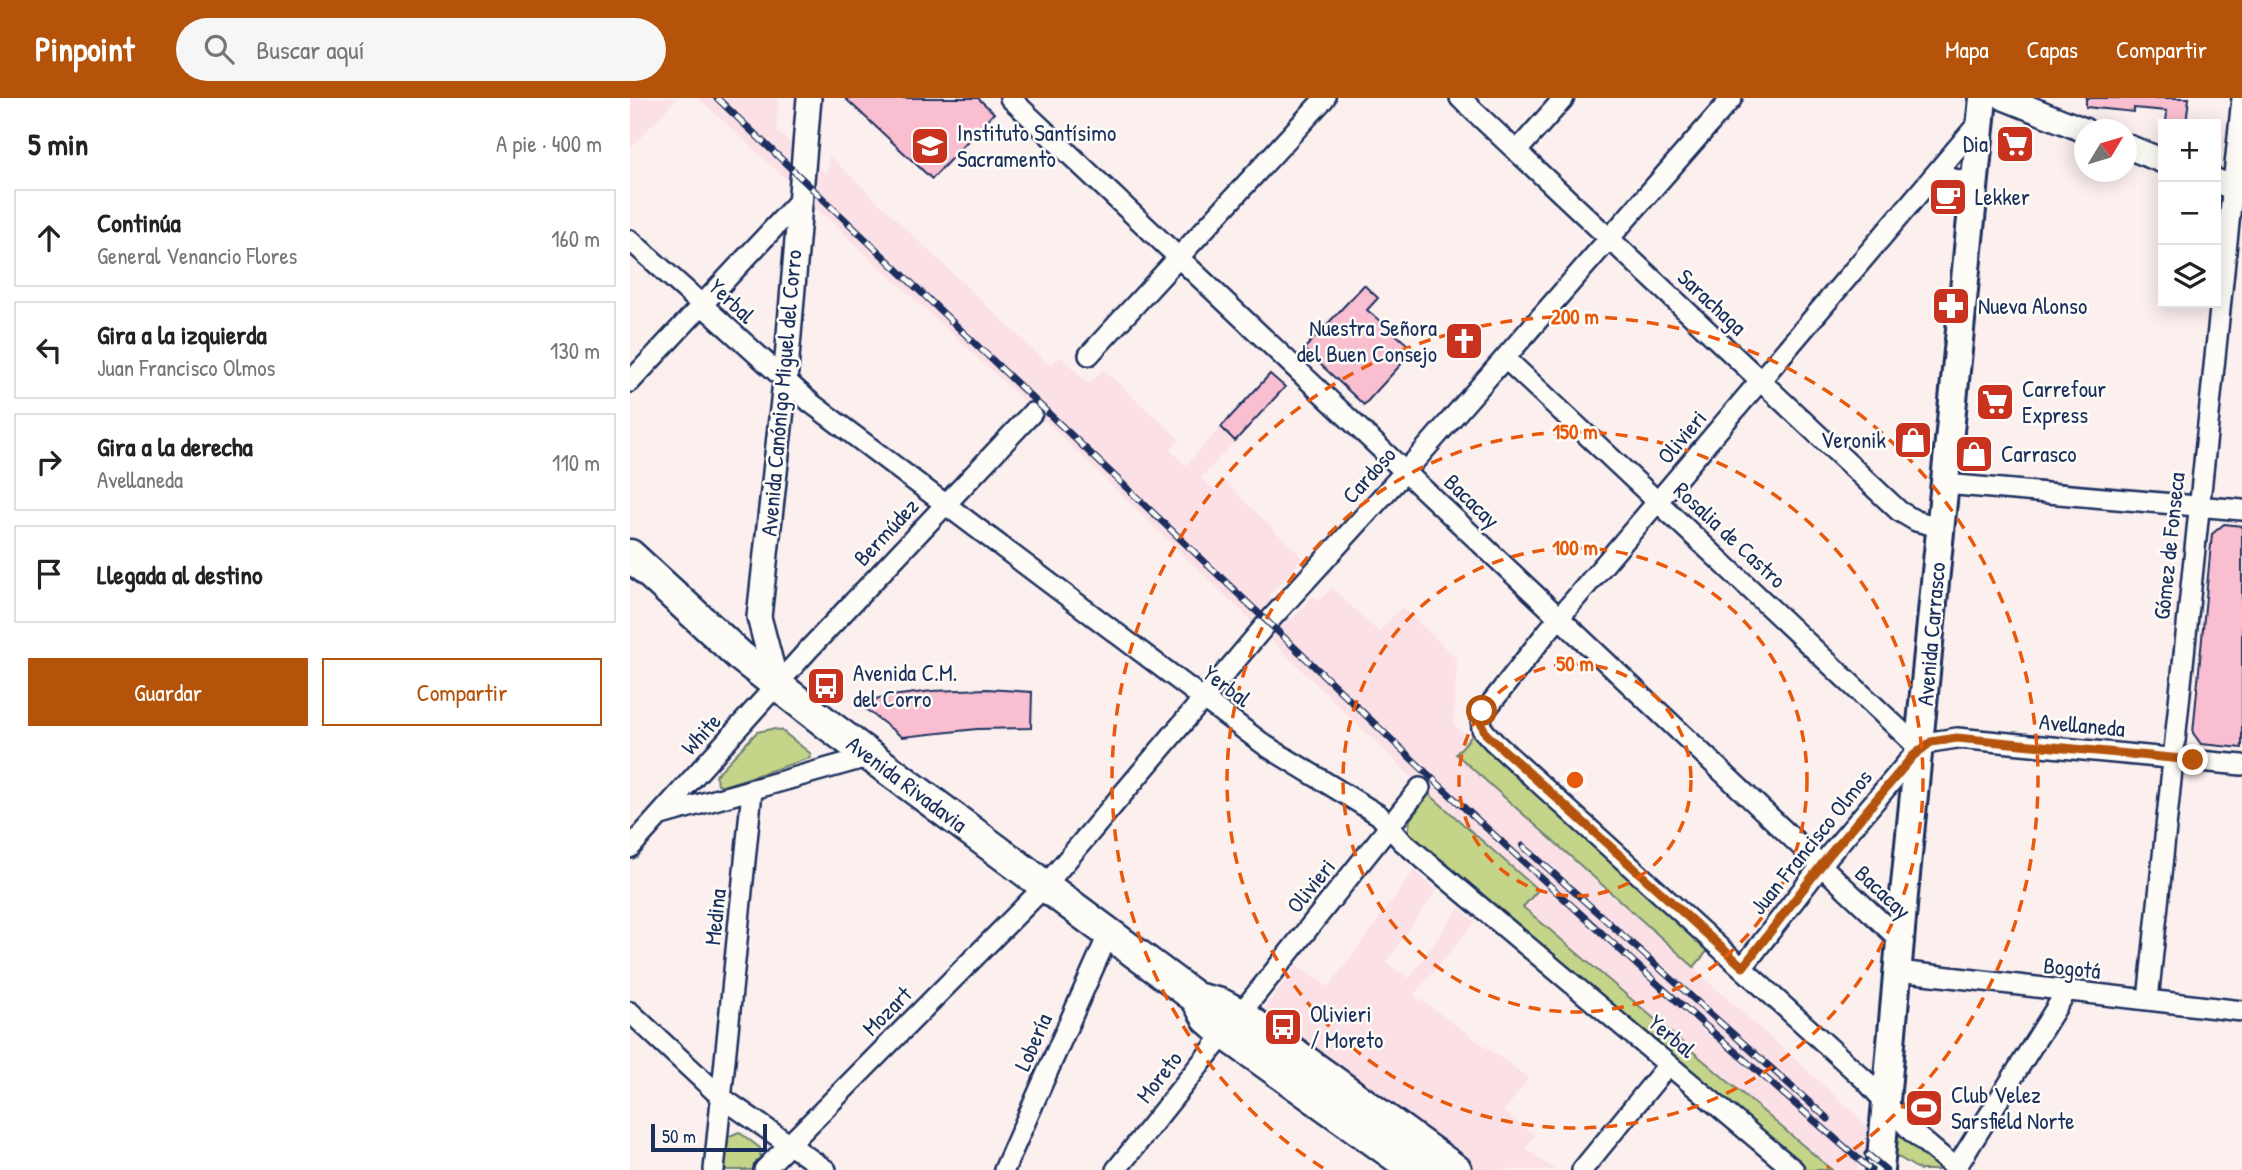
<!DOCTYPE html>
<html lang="es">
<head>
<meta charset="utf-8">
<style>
  body { margin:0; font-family:"Patrick Hand",sans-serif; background:#f6f6f6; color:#222 }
  .controls { position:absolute; right:21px; top:21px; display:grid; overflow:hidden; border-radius:0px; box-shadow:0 4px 18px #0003 }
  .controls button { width:63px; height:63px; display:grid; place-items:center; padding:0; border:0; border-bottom:2px solid #e0e0e0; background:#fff; color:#222; font:35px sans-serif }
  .compass { position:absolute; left:1444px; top:21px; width:63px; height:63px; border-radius:50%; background:#fff; box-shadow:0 4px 18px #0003; rotate:52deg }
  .scale { position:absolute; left:21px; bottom:18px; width:116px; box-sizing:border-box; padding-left:7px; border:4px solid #1b2f5e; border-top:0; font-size:19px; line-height:24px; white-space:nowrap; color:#1b2f5e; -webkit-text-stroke:5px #fdfcf7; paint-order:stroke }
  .stop { position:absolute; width:21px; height:21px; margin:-16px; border:5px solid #b45309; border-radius:50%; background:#fff }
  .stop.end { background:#b45309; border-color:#fff; box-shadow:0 2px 7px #0008 }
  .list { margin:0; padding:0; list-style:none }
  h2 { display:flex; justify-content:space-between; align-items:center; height:91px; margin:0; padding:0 28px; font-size:30px }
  h2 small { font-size:23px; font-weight:400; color:#767676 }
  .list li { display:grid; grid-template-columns:46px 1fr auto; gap:21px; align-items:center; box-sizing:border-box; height:98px; margin:0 14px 14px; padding:0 14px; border:2px solid #e0e0e0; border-radius:0px }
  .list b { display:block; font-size:26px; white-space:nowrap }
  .list p { margin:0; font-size:23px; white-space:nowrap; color:#767676 }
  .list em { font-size:23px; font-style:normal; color:#767676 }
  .actions { display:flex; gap:14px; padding:21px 28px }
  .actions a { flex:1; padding:16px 0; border:2px solid #b45309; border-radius:0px; text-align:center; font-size:24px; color:#b45309 }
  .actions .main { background:#b45309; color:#fff }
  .icon { flex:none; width:38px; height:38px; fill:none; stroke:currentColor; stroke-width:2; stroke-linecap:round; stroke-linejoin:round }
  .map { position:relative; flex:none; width:1612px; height:1072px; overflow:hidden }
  header { display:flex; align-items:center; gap:42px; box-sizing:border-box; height:98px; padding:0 35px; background:#b45309; color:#fff }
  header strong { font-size:33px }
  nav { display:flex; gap:38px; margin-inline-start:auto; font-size:24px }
  .search { width:490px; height:63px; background:#f6f6f6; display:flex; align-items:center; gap:18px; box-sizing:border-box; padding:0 24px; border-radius:38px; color:#767676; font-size:26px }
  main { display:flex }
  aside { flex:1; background:#fff }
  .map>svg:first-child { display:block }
  .built { fill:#fbe1e6 }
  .green { fill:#c4d589; stroke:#708274; stroke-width:2 }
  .building { fill:#f9bfd1; stroke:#1b2f5e; stroke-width:2 }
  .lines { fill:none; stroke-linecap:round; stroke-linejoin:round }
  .minor-casing { stroke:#1b2f5e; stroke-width:24 }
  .tertiary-casing { stroke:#1b2f5e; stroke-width:28 }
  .secondary-casing { stroke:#1b2f5e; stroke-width:32 }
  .primary-casing { stroke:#1b2f5e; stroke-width:35 }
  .minor { stroke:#fdfcf7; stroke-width:19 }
  .tertiary { stroke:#fdfcf7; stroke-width:23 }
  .secondary { stroke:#fdfcf7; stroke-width:26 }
  .primary { stroke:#fdfcf7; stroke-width:30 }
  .rail-casing { stroke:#1b2f5e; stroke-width:7 }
  .rail { stroke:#fdfcf7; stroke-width:4.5; stroke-dasharray:13; stroke-linecap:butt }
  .route { stroke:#b45309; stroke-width:9 }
  .ring { fill:none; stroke:#e8590c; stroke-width:3.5; stroke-dasharray:12 9 }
  .labels { text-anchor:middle; stroke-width:5; stroke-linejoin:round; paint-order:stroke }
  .poi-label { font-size:23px; fill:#1b2f5e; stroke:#fdfcf7; text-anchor:start }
  .street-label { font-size:23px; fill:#1b2f5e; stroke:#fdfcf7 }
  .centre { fill:#e8590c; stroke:#fdfcf7; stroke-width:3.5 }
  .ring-label { font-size:21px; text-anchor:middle; font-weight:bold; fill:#e8590c; stroke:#fdfcf7; stroke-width:5; stroke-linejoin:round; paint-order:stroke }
</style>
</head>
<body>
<header>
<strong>Pinpoint</strong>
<div class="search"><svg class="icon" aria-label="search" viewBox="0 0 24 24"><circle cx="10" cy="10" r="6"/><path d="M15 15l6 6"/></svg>Buscar aquí</div>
<nav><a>Mapa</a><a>Capas</a><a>Compartir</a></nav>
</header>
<main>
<aside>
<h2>5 min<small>A pie · 400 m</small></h2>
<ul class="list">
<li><svg class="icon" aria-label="ahead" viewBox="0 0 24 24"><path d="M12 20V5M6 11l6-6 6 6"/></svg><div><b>Continúa</b><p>General Venancio Flores</p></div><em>160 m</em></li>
<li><svg class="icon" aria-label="left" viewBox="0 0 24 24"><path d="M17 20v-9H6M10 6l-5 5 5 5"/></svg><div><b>Gira a la izquierda</b><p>Juan Francisco Olmos</p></div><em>130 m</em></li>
<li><svg class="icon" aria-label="right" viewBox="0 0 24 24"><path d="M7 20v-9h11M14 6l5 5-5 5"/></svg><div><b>Gira a la derecha</b><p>Avellaneda</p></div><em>110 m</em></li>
<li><svg class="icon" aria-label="arrive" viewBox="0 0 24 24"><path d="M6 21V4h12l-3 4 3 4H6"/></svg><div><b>Llegada al destino</b></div></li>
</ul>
<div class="actions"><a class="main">Guardar</a><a>Compartir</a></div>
</aside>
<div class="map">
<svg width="1612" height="1072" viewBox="0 0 1612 1072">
  <rect width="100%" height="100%" fill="#fcf0ef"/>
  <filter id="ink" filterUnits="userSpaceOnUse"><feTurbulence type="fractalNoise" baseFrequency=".0143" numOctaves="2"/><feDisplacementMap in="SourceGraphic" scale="14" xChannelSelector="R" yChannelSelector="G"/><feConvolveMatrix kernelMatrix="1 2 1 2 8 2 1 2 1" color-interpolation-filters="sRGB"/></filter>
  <g filter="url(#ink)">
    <path class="built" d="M0,0H47L0,51Z
      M68,0H148L147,33L197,76L199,57L420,268L430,258L459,286L473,271L550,342L540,352L556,367L640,276L655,289L571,380L586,393L595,384L673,460L639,498L663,521L683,498L689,503L701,489L749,534L772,508L827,561L824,626L839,641L826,656L1222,1013L1238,1031L1237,1050L1263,1072H1234L1229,1067L1228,1072H1202L893,809L908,791L799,696L412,320Z
      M784,772L807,792L756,864L779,880L829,810L845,824L784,897L899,980L874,1014L905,1037L896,1051L925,1072H830L634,917L637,906L667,867L699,889Z"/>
    <path class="green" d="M142,631L151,632L181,656L180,660L93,688L88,686L85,678L127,634Z
      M845,634L1080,850L1064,869L826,656Z
      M799,696L908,792L893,809L1202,1072H1175L778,734L780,722Z
      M109,1034L130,1050L131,1065L124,1072H90L95,1040Z
      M1269,1034L1319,1072H1290L1265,1057L1267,1035Z"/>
    <path class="building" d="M215,0H348L364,15L302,81Z
      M1456,0H1559L1556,26H1536L1537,13L1504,10V14L1456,9Z
      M734,187L748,200L737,212L784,252L734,307L674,251Z
      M640,276L655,289L605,343L591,329Z
      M1594,426L1612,428V650L1571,646L1563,635L1582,436Z
      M357,591L402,594L401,630L347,631L272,639L229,606L253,599L302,593Z"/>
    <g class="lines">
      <defs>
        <path id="minor" d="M380,0L1271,843
          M830,0L1269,413L1286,423L1310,429
          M887,53L934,0
          M1298,88C1315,75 1337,78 1343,101
          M0,142L181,305L636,648L749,717L772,743L1164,1072
          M459,257L695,0
          M875,260L1290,651
          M0,284L169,103
          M1315,386L1612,412
          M31,717L241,658
          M0,750L179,551L402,315
          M1113,869L1200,756L1283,658L1301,644L1327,640L1612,667
          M1268,873L1612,913
          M1518,902C1550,601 1580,301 1612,0
          M0,914L91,999L196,1072
          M1326,1070L1436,894
          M84,1072L122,693
          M134,1072L414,789L639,523L790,357L1102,0
          M374,1072L478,837
          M486,1072L790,690
          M952,1072L1038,967
          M1328,1072L1281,1033L1236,983L864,644L852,631L851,618L917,534L1351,22"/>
        <path id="tertiary" d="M1374,0L1454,32
          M1496,48L1533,63
          M1586,83L1612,93
          M147,587L129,519L155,284L179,0"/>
        <path id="secondary" d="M1250,1072L1274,797L1353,0"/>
        <path id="primary" d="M0,457L110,558L201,629L566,900L591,906L610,916L826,1072
          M566,900L578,921L594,935L785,1072"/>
      </defs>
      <use href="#minor" class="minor-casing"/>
      <use href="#tertiary" class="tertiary-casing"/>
      <use href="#secondary" class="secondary-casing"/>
      <use href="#primary" class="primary-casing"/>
      <use href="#minor" class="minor"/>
      <use href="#tertiary" class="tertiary"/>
      <use href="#secondary" class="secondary"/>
      <use href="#primary" class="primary"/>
      <defs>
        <path id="rail" d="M87,0L806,684L1031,889L1241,1072
          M893,748L1198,1021
          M1237,1056L1256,1072"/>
      </defs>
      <use href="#rail" class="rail-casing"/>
      <use href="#rail" class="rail"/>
    </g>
  </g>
  <g class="lines" filter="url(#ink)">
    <path class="route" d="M852,613L851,625L856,636L1113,869L1200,756L1283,658L1301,644L1327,640L1563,662"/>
  </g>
  <g class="ring">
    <circle cx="945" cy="682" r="116"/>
    <circle cx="945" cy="682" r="232"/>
    <circle cx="945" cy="682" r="348"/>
    <path d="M693 1070A463 463 0 1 1 1197 1070"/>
  </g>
  <defs>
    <symbol id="supermarket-square" viewBox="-11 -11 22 22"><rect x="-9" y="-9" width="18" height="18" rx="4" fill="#c8321e" stroke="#fdfcf7"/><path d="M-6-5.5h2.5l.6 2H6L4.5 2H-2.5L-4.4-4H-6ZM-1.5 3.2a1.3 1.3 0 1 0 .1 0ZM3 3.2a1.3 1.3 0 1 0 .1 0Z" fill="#fff"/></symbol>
    <symbol id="school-square" viewBox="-11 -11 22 22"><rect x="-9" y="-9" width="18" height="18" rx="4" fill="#c8321e" stroke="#fdfcf7"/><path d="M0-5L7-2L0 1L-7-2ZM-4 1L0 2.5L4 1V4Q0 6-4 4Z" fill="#fff"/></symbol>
    <symbol id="cafe-square" viewBox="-11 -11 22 22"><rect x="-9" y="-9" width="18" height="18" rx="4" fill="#c8321e" stroke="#fdfcf7"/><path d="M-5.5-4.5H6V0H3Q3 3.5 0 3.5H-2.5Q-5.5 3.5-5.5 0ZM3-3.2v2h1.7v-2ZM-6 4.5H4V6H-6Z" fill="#fff"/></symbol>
    <symbol id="pharmacy-square" viewBox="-11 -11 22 22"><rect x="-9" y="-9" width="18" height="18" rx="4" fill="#c8321e" stroke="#fdfcf7"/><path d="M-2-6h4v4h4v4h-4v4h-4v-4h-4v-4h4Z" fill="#fff"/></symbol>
    <symbol id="church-square" viewBox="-11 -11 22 22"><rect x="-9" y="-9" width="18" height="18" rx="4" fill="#c8321e" stroke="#fdfcf7"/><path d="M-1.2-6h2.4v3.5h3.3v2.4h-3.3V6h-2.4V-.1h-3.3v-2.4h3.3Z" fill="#fff"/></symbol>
    <symbol id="shop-square" viewBox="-11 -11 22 22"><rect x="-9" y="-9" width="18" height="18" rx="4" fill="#c8321e" stroke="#fdfcf7"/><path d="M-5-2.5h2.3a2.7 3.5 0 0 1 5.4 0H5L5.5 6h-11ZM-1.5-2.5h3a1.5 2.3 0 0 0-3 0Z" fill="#fff"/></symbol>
    <symbol id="bus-square" viewBox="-11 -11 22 22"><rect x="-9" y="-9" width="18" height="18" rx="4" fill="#c8321e" stroke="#fdfcf7"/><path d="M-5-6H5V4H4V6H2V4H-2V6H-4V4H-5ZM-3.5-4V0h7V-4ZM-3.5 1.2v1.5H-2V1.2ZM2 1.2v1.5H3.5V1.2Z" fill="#fff"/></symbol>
    <symbol id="stadium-square" viewBox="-11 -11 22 22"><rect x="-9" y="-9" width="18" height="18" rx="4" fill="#c8321e" stroke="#fdfcf7"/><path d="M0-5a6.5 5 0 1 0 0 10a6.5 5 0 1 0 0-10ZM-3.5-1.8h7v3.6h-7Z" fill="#fff"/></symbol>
  </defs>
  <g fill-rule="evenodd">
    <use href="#supermarket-square" x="1363" y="24" width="44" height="44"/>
    <use href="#school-square" x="278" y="26" width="44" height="44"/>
    <use href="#cafe-square" x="1296" y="77" width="44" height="44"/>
    <use href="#pharmacy-square" x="1299" y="186" width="44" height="44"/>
    <use href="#church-square" x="812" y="221" width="44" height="44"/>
    <use href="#supermarket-square" x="1343" y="282" width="44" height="44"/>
    <use href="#shop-square" x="1261" y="320" width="44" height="44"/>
    <use href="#shop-square" x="1322" y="334" width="44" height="44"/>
    <use href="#bus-square" x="174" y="566" width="44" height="44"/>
    <use href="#bus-square" x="631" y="907" width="44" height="44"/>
    <use href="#stadium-square" x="1272" y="988" width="44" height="44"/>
  </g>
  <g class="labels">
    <g class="poi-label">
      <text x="327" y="43">Instituto Santísimo<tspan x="327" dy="26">Sacramento</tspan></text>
      <text x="1358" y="54" text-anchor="end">Dia</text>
      <text x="1345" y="107">Lekker</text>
      <text x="1348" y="216">Nueva Alonso</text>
      <text x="807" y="238" text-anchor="end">Nuestra Señora<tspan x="807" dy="26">del Buen Consejo</tspan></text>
      <text x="1392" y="299">Carrefour<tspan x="1392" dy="26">Express</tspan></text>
      <text x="1256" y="350" text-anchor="end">Veronik</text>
      <text x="1371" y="364">Carrasco</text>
      <text x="223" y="583">Avenida C.M.<tspan x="223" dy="26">del Corro</tspan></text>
      <text x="680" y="924">Olivieri<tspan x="680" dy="26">/ Moreto</tspan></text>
      <text x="1321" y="1005">Club Velez<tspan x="1321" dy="26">Sarsfield Norte</tspan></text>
    </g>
    <g class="street-label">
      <text transform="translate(102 203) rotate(43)" y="8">Yerbal</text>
      <text transform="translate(1082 204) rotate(43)" y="8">Sarachaga</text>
      <text transform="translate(151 295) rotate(-85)" y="8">Avenida Canónigo Miguel del Corro</text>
      <text transform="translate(1052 339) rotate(-50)" y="8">Olivieri</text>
      <text transform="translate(739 377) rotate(-48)" y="8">Cardoso</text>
      <text transform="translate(842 403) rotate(44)" y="8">Bacacay</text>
      <text transform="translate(256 434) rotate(-47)" y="8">Bermúdez</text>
      <text transform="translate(1100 437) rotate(43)" y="8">Rosalia de Castro</text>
      <text transform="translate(1539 448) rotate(-84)" y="8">Gómez de Fonseca</text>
      <text transform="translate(1301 536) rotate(-85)" y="8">Avenida Carrasco</text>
      <text transform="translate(597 588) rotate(37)" y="8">Yerbal</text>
      <text transform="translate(1452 627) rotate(5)" y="8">Avellaneda</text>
      <text transform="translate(71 636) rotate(-48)" y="8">White</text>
      <text transform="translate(277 686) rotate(37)" y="8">Avenida Rivadavia</text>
      <text transform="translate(1181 744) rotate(-51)" y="8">Juan Francisco Olmos</text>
      <text transform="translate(681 788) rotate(-51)" y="8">Olivieri</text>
      <text transform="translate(1253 794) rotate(43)" y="8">Bacacay</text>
      <text transform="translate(85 819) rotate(-84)" y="8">Medina</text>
      <text transform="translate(1442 870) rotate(6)" y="8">Bogotá</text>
      <text transform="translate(257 913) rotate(-45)" y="8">Mozart</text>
      <text transform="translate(1042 938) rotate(40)" y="8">Yerbal</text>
      <text transform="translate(403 944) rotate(-66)" y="8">Lobería</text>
      <text transform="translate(529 979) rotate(-52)" y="8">Moreto</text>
    </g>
  </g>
  <circle cx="945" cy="682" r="10" class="centre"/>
  <g class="ring-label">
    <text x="945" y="226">200 m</text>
    <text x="945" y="341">150 m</text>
    <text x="945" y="457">100 m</text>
    <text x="945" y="573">50 m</text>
  </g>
</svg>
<div class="controls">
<button>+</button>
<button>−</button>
<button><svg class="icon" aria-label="layers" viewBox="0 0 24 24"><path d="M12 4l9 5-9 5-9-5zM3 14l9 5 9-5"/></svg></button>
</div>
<svg class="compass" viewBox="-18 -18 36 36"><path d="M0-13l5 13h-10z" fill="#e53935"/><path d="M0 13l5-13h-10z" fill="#767676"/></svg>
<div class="scale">50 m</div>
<div class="stop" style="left:852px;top:613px"></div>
<div class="stop end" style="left:1563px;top:662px"></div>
</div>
</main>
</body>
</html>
